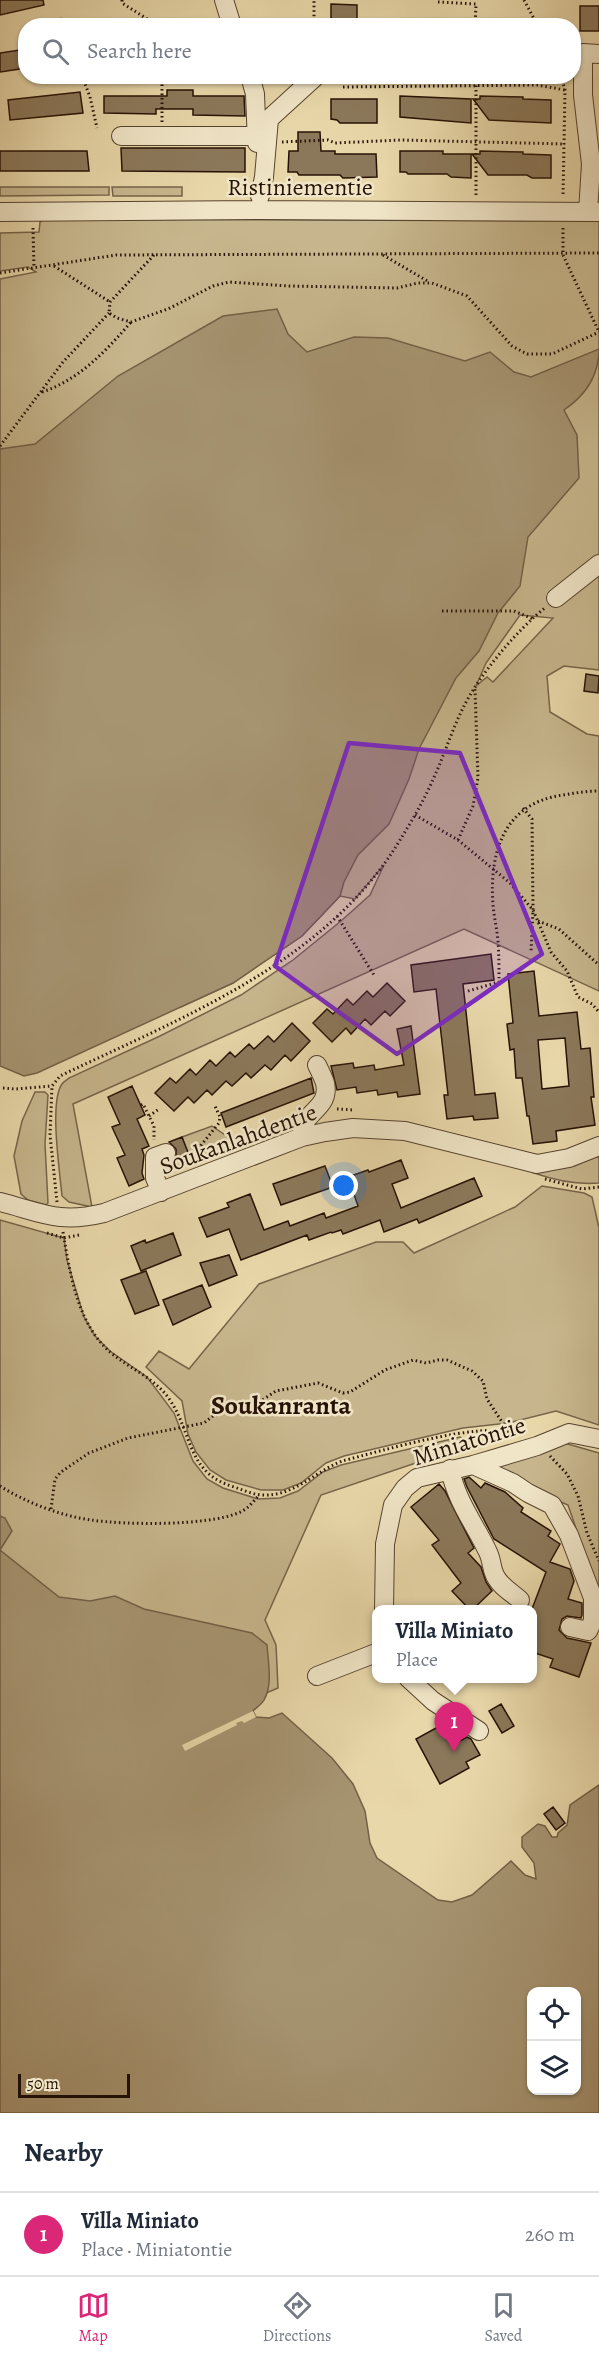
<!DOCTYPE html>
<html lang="en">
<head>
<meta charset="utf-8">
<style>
  body { margin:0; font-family:Alegreya,serif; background:#f2f2f3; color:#1f2937 }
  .controls { position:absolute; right:18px; bottom:18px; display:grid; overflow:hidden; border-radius:12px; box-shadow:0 2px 4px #0004 }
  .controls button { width:54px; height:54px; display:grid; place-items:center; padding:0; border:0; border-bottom:2px solid #e0e1e3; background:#fff; color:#1f2937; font:30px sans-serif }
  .scale { position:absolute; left:18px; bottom:15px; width:112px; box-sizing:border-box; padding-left:6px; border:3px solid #261205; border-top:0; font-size:16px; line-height:21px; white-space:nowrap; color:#261205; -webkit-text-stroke:4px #f0e5c7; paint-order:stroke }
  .you { position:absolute; left:344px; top:1186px; width:21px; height:21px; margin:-15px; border:4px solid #fff; border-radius:50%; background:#1a73e8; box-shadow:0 0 0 9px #1a73e833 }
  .badge { display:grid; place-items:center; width:39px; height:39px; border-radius:50%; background:#db2777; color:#fff; font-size:20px; font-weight:700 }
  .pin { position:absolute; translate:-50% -50px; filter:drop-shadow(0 2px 3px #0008) }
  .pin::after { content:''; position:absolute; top:32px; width:21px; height:18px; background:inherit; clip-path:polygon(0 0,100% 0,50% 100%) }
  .popup { position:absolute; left:372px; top:1605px; width:165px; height:78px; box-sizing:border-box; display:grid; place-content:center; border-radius:12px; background:#fff; filter:drop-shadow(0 2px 4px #0005); font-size:20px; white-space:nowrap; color:#747a83 }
  .popup b { font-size:22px; color:#1f2937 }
  .popup::after { content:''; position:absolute; left:50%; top:100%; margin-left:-12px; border:12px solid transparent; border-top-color:#fff }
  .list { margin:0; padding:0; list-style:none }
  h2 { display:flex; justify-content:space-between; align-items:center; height:78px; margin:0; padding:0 24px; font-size:26px }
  h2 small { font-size:20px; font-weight:400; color:#747a83 }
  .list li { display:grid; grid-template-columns:39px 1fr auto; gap:18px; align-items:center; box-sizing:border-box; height:84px; padding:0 24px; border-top:2px solid #e0e1e3 }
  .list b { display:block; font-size:22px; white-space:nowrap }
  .list p { margin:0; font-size:20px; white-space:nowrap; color:#747a83 }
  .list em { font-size:20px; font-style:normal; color:#747a83 }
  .icon { flex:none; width:33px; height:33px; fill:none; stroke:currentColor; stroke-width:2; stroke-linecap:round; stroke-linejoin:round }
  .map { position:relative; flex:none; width:599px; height:2113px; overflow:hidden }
  .search { position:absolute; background:#fff; box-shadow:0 2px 4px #0004; left:18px; right:18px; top:18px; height:66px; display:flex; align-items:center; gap:15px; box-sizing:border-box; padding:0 21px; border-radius:24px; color:#747a83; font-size:22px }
  .sheet { height:162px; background:#fff }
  nav { display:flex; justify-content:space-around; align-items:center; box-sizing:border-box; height:84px; border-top:2px solid #e0e1e3; background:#fff; font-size:16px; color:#747a83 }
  nav a { display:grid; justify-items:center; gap:3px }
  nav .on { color:#db2777 }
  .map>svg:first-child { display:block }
  .green { fill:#c7b68d; stroke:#766449; stroke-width:1.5; fill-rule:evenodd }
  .water { fill:#a69471; stroke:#736046; stroke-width:1.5; fill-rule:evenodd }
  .pier { fill:#e8d7a9 }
  .building { fill:#8b785a; stroke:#261205; stroke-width:1.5; fill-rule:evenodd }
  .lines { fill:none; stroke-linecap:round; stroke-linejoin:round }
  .minor-casing { stroke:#56432e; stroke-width:20 }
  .path { stroke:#261205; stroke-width:3; stroke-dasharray:1.5 3; stroke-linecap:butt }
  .minor { stroke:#f0e5c7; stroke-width:18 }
  .marked { fill:#7b2cbf; fill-opacity:0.2; stroke:#7b2cbf; stroke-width:4.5; stroke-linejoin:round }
  .labels { text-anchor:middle; stroke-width:5; stroke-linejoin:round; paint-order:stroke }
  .street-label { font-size:24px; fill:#261205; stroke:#f0e5c7 }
  .neighbourhood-label { font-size:26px; font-weight:bold; fill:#261205; stroke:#f0e5c7 }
</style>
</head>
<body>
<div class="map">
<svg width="599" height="2113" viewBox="0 0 599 2113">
  <rect width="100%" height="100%" fill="#e8d7a9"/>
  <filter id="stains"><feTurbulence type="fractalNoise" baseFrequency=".00333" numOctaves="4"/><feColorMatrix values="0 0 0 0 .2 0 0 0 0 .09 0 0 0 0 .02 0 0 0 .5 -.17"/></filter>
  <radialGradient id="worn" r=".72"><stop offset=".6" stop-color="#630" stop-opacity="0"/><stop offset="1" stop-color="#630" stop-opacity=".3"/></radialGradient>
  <path class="green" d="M0,187H109V195L0,196Z
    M112,187H182V196H113Z
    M45,219L599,221V670L564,666L547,676L550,712L587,734L599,736V991L464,929L73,1104L92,1207L69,1202L62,1196C60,1173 49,1102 62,1084C64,1081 67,1080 69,1078L160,1036L241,995L293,960L341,921L370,895L384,865L355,899L340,896L302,936L233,983L181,1007L175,1003L0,765V279L36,272L28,267L0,271V233L39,232L40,222ZM520,615L553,618L493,682L487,677L476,686L486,663Z
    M35,1092H45L48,1095L45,1144L48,1203L46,1205L28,1200L21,1194L14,1156L22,1121Z
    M212,1126L228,1137L233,1146L191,1162L182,1137Z
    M599,1156V1183C577,1185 554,1180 534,1173L574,1166Z
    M542,1186L584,1193L592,1197L599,1228V1425L556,1411L508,1423L463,1428L344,1456L326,1463L301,1483L283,1490H261L226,1480L210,1470L196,1452L188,1434L182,1401L146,1367L159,1351L189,1369L259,1284L376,1242H403L414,1253L515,1207Z
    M0,1220L64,1238L67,1260L84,1317L95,1336L110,1351L147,1377L174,1413L193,1461L207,1479L223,1488L258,1499L280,1498L298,1491L323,1472L341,1465L460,1437L464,1439L466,1446L321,1495L265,1620L276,1645L278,1688L266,1693L248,1674L0,1739Z
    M561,1442L599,1453V1596L568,1505L525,1486L494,1465Z"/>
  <path class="water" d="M277,309L288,334L307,352L354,337L388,338L465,361L490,352L514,372L531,377L599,349C599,376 586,395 564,410L577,435L579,478L528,537L520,586L498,613L479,651L456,678L419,749L409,779L389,824L358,855L344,882L340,896L302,936L233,983L37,1073L24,1076L0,1066V449L35,444L118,376L223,316Z
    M0,1516L5,1518L12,1531L0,1550L59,1597L90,1601L115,1596L144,1609L252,1633L267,1645C268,1661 273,1685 264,1700C262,1704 256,1708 253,1711L256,1717L269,1718L282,1713L332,1758L353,1784L365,1811L370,1843L377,1858L438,1900L452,1902L472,1895L511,1861L525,1875L536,1879L534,1863L522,1847V1837L538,1824L545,1826L552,1837H557L558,1833L567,1825L570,1805L599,1785V2113H0ZM532,1992H576V2090H532Z"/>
  <path class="pier" d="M253,1711L256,1717L244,1723L242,1721L236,1723L237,1725L185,1751L182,1745Z"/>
  <path class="building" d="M0,0H43L44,5L0,15Z
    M331,4L357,5V26H331Z
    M580,6H599V31H580Z
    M26,49V68L0,72V53Z
    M167,90H193V96H244L245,116L193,115V109H156V114L104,113V96H167Z
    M80,92L83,113L10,120L8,100Z
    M400,96L471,99V123L400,117Z
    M480,96L523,97V99L551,100V123L489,120L473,99H480Z
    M331,99H377V123H340L337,120L331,119Z
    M298,132H320L321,151H335V154H376L377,177L343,178L340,175H299L297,172H288L289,151H298Z
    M121,148H245V172L122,171Z
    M0,151H87L89,171H0Z
    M400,151H443V154H471V178L451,177L447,174H408L406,172H400Z
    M480,151L523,152V154L551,155V178H532L527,175H488L472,154H480Z
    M586,674L599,676L598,693L584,691Z
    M491,954L494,980L463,984L475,1095L495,1093L498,1118L474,1120L473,1116L447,1119L444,1095H448L436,989L414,992L411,965Z
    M534,971L539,1016L577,1012L581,1049L590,1048L594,1097H591L595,1125L556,1131L557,1141L533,1144L529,1116H527L522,1078H516L514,1049L510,1050L507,1024L513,1023L508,974ZM565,1038L569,1086L542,1089L538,1040Z
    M387,983L405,1001L390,1016L385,1011L371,1025L365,1019L351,1034L346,1028L332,1042L313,1023L327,1009L333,1014L347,999L353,1005L367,991L373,997Z
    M292,1023L310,1041L291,1061L285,1055L271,1070L265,1065L251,1078L246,1073L232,1086L226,1081L212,1095L207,1090L194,1103L188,1097L174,1111L155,1093L170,1078L176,1083L190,1069L196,1075L210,1060L216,1066L230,1052L235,1057L249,1044L254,1049L268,1036L274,1042Z
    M411,1026L420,1094L398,1097L397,1092L378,1095L377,1090L357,1093L356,1087L337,1090L331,1066L353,1063L354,1068L374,1065L375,1070L404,1065L397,1029Z
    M311,1078L314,1093L226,1127L221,1113Z
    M132,1086L145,1115L137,1119L149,1146L142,1149L144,1155L142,1173L144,1179L129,1186L117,1158L125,1155L112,1127L120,1124L108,1097Z
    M182,1137L189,1155L176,1160V1149L169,1142Z
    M401,1160L408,1178L392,1184L401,1208L474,1178L482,1196L419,1223L417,1219L384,1232L380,1220L343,1234L341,1230L332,1233L331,1232L309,1240L307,1235L241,1260L229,1229L207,1237L199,1218L229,1207L227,1203L250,1194L264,1230L288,1221L290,1226L324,1213L326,1218L358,1206L348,1177L368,1170L369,1172Z
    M325,1166L333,1187L281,1205L273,1184Z
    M173,1233L181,1255L141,1271L131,1246L145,1240L146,1243Z
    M229,1255L237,1275L209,1286L200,1263Z
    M146,1271L159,1305L135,1314L121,1280Z
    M202,1285L211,1307L173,1325L163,1300Z
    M469,1477L481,1488L485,1483L505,1492L523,1508L521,1512L551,1531L548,1536L560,1544L550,1562L570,1569L574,1581L568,1599L582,1603V1615L581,1618L567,1616L562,1619L559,1630L567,1638L591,1643L579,1677L550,1667L553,1659L532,1652V1609L546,1572L494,1539L467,1487L464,1479Z
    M439,1484L445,1491L474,1548L468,1553L481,1567L486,1582L492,1591L472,1610H470L452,1591L461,1583L432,1545L439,1540L411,1507Z
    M501,1704L514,1726L502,1733L489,1711Z
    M445,1723L456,1743L467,1737L471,1739L480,1755L466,1762L469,1768L440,1784L416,1739Z
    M553,1807L565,1823L556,1830L544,1814Z"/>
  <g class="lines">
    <defs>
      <path id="minor" d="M224,0L232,26
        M250,76L255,94L257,143
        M121,136H257
        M260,196L264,177L269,119L315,77
        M0,212L260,210L599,212
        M588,212L591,164L583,95V53L599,54
        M556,598L599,564
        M302,1137C300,1111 331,1110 325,1083C323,1077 320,1071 317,1065
        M161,1192L155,1178V1157L166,1153
        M0,1202C43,1213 59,1224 104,1213L302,1137L325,1132L353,1128L405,1131L537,1164L569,1158L599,1146
        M473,1465L513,1483L528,1493L552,1505L569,1535L593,1598V1621L588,1631L570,1627
        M450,1469C456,1500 474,1523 487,1550C492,1559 491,1566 494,1573C498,1585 511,1592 520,1600
        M384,1610L385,1544L393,1505L405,1488L417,1478L473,1465L537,1446L569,1433L599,1439
        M317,1676L376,1653
        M408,1678L433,1701L479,1731"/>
    </defs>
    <use href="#minor" class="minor-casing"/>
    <path class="path" d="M122,0V3L155,24L193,26
      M524,0L538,26
      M438,2L476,4L475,26
      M60,18L63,26
      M314,21H324V26
      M247,24L276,20L314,21V0
      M203,26L214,24
      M82,76L90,97L97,128
      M93,76L95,79
      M561,76L565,90L563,197
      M343,87L537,85L565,90
      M162,122V78
      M282,142L328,140L335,143L401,140L565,144
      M476,195V76
      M33,228L34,268
      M563,228V255L599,332
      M154,255L110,302L109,313L117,318L131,322L168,309L213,286L229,282L289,286L397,288L418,283H432L467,296L512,346L527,354H552L599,332
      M383,255L429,282
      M54,266L110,302
      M0,273L116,255L599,253
      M42,392C79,380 106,351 131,322
      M0,446L63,362L109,313
      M442,611H514L533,619
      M523,808L532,819L533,910L531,952
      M415,815L458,840L510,883L533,910L551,952L567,971L578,997L592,1004L599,1012
      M458,840L473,806L478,778L475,689
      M337,916L374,975
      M538,921L559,929L599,965
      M468,991L499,982C499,969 499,955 498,941C497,929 494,917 493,905C489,852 504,803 563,795C575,793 587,791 599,791
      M3,1088L15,1089L52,1086
      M141,1105L143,1104L154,1126V1140
      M337,1109L354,1110
      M149,1116L159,1109
      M177,1165L190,1159L219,1123L220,1117L215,1106
      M545,1179L582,1189L599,1187
      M57,1202L50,1135L52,1086L60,1076C185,1016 330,961 403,835C415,816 426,796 435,775C445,753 452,730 463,708C479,675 517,630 546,607
      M63,1232C70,1273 77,1323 110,1352C130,1369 155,1378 170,1400C193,1435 187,1473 234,1487C243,1490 252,1494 261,1495C294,1497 314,1472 342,1461C382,1451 482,1420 517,1434
      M47,1233L64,1238L79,1235
      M550,1456L567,1474L578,1496L587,1533L599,1561
      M0,1486C25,1502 61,1516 91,1520C126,1525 206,1526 238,1513C247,1510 253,1502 259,1495
      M51,1509L55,1479L61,1472L89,1453L128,1438L204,1423L213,1416L258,1403L276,1391L318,1383L343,1393L350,1392L385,1370L413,1360L426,1363L438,1360H447L472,1371L483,1381L487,1399L508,1431"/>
    <use href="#minor" class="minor"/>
  </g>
  <path class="marked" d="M349,743L460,753L542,954L397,1054L275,966Z"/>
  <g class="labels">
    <g class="street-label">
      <text x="300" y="195">Ristiniementie</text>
      <text transform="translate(238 1139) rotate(-20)" y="8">Soukanlahdentie</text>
      <text transform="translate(469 1441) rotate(-17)" y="8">Miniatontie</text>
    </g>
    <g class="neighbourhood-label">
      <text x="281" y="1414">Soukanranta</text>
    </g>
  </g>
  <rect width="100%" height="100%" filter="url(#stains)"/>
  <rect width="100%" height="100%" fill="url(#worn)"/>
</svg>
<div class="controls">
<button><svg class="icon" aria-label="locate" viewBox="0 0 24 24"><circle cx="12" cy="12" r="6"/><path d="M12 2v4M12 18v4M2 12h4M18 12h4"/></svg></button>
<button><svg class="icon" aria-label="layers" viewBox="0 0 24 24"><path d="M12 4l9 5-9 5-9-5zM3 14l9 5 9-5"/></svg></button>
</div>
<div class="scale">50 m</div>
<div class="you"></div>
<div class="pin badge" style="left:454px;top:1752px">1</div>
<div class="popup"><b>Villa Miniato</b>Place</div>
<div class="search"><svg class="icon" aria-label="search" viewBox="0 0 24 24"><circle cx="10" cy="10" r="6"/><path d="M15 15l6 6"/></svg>Search here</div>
</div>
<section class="sheet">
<h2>Nearby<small></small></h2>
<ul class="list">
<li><span class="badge">1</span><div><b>Villa Miniato</b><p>Place · Miniatontie</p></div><em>260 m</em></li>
</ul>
</section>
<nav>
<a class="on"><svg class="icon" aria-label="map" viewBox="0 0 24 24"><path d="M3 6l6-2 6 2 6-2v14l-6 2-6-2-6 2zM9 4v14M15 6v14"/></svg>Map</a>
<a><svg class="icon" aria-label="directions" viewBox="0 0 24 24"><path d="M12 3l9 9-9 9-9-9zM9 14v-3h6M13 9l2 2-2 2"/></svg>Directions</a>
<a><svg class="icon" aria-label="saved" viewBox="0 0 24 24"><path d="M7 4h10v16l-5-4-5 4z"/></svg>Saved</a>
</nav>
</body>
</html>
